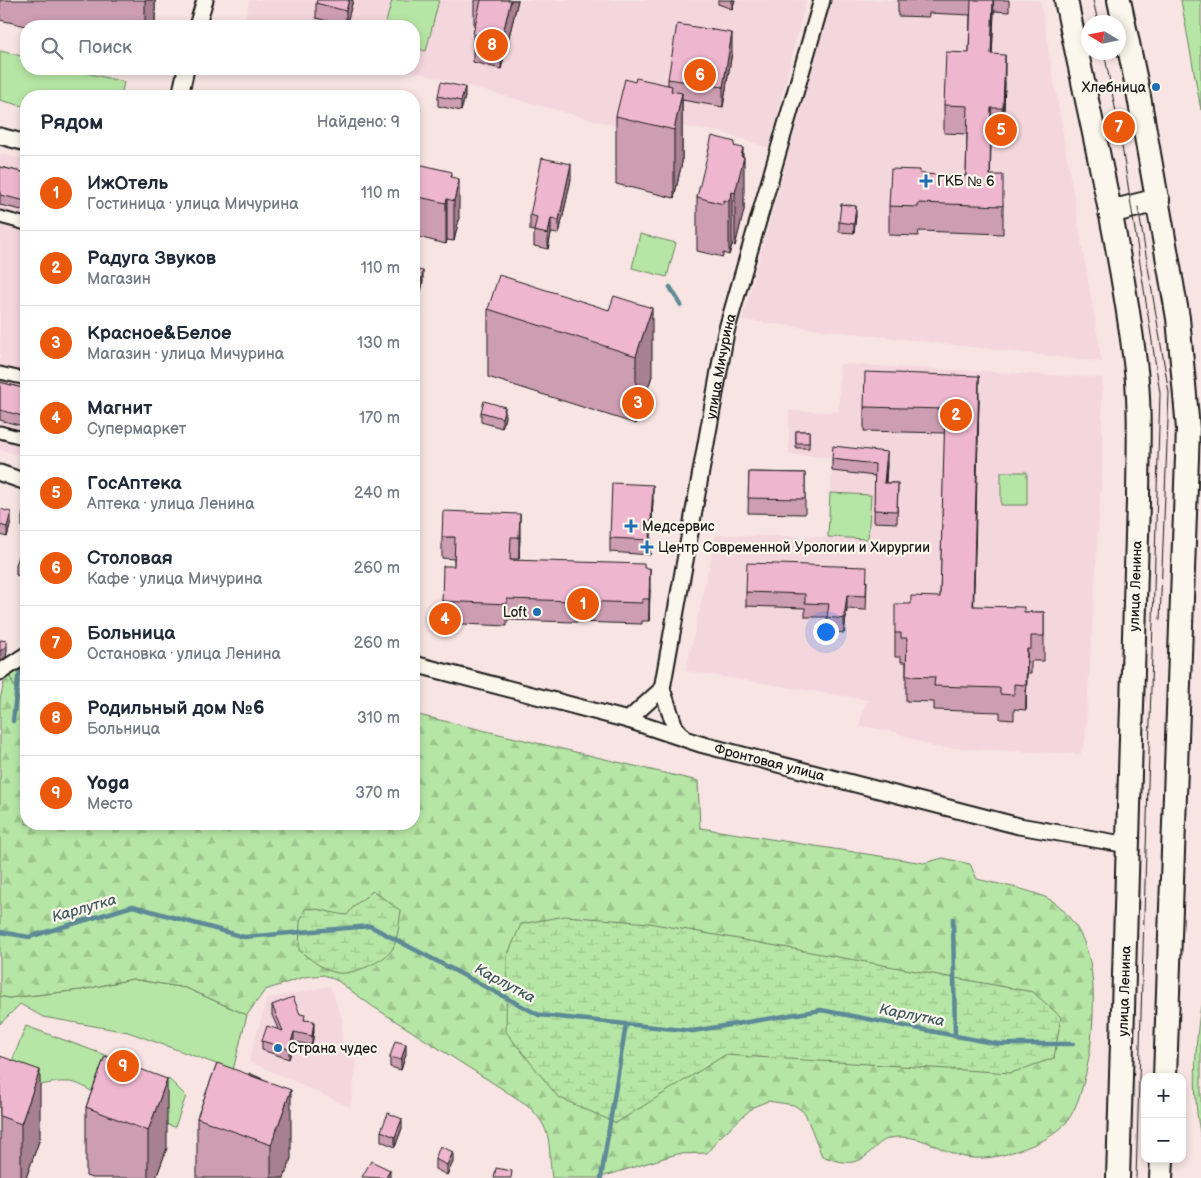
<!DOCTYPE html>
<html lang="ru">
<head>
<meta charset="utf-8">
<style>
  body { margin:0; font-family:"Balsamiq Sans",sans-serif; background:#f6f6f7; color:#1f2937 }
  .controls { position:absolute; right:15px; bottom:15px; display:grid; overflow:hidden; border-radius:10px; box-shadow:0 2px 8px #0003 }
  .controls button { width:45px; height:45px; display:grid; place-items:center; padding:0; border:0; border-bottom:1px solid #e0e1e3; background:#fff; color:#1f2937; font:25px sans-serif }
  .compass { position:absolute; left:1081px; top:15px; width:45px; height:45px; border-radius:50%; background:#fff; box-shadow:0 2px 8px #0003; rotate:280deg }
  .you { position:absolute; left:825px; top:631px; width:18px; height:18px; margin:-12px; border:4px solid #fff; border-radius:50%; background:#1a73e8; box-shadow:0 0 0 8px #1a73e833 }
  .badge { display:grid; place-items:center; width:32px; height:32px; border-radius:50%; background:#ea580c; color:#fff; font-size:16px; font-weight:700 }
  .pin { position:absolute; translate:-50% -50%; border:2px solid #fff; box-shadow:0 1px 5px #0006 }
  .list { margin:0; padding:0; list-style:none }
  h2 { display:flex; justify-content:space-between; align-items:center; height:65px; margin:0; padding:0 20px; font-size:21px }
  h2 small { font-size:16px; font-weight:400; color:#747a83 }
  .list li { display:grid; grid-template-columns:32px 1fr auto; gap:15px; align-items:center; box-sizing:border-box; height:75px; padding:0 20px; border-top:1px solid #e0e1e3 }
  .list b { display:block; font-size:19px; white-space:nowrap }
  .list p { margin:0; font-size:16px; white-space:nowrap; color:#747a83 }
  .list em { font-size:16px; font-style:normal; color:#747a83 }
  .icon { flex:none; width:28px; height:28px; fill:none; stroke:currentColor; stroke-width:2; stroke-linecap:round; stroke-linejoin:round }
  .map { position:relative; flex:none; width:1201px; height:1178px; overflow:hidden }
  .search { position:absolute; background:#fff; box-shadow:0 2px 8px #0003; left:20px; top:20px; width:400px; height:55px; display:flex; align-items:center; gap:12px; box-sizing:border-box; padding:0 18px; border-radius:20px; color:#747a83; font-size:19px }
  .panel { position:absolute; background:#fff; box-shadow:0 2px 8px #0003; left:20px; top:90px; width:400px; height:740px; border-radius:20px }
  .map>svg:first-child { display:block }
  .built { fill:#f4d6dd; fill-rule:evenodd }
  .green { fill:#b6e6a5; stroke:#698160 }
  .forest { fill:url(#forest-firs); stroke:#698160 }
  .wetland { fill:url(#wetland-marsh); stroke:#698160 }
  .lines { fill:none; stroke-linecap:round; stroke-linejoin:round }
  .stream { stroke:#5d8a96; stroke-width:4.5 }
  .pedestrian-casing { stroke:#1c1c1c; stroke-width:15 }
  .minor-casing { stroke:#1c1c1c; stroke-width:19 }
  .primary-casing { stroke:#1c1c1c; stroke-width:26 }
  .pedestrian { stroke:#fbf7ec; stroke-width:11 }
  .minor { stroke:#fbf7ec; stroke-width:15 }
  .primary { stroke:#fbf7ec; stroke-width:22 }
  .tram { stroke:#1c1c1c; stroke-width:1 }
  .wall { fill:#cd9db2; stroke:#1c1c1c }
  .shaded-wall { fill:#a78091; stroke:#1c1c1c }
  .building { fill:#eeb7cf; stroke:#1c1c1c }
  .poi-dot { fill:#1f6fb2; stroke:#fbf7ec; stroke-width:2 }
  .labels { text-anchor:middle; stroke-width:4.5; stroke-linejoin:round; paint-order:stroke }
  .poi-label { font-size:14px; fill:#1c1c1c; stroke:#fbf7ec; text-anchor:start }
  .street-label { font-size:14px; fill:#1c1c1c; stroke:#fbf7ec }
  .water-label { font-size:15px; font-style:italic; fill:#425c63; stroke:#fbf7ec }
</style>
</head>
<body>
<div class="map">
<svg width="1201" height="1178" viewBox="0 0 1201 1178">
  <defs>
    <pattern id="forest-firs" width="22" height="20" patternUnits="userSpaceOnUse" patternTransform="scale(1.25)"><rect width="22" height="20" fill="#b6e6a5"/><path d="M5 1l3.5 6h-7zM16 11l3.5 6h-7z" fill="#9cc58d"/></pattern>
    <pattern id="wetland-marsh" width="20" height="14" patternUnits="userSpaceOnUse" patternTransform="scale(1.25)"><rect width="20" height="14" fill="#b6e6a5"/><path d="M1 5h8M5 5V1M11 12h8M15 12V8" fill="none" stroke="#9cc58d"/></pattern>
  </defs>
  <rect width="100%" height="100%" fill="#f7e4e3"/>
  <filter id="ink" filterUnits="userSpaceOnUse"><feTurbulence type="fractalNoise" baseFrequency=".02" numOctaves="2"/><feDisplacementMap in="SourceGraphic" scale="10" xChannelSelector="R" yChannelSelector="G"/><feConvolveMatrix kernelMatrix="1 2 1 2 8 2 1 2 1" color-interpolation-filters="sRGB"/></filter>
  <g filter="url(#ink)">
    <path class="built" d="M250,0H806L769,148L721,132L647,121L627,129L405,69H414V26H243Z
      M832,0H1040L1102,362L742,320Z
      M0,154L26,160V457L0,450Z
      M840,364L1102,378V467L1085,742L1080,754L933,747L896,732L860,726L862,712L869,700L686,671L716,535L828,537L833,458L789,454V411L839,412ZM898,495L897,522H874Z
      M330,986L342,1019L341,1050L357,1063L350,1107L249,1061L267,999Z"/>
    <path class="green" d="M392,0H439L426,51L414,48V26H385Z
      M1181,0H1201V110Z
      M0,51L26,57V69H71L124,82L121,96H26V107L0,100Z
      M640,234L676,243L667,277L632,268Z
      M1001,472H1027V505H1001Z
      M830,493L871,495L868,539L828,537Z
      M26,658V717L7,669Z
      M132,979L186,988L247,1015L233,1070L128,1032L43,1017L20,1004L0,1024V996L9,998L81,990Z
      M26,1026L116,1059L101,1098C92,1092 81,1083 70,1082C45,1080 27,1094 3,1084Z
      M147,1074L170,1080L186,1096L175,1127L125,1112Z"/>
    <path class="forest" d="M7,669L26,717V824H414V714L698,781L700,828L924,863L943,858L970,864L977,879C999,885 1042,890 1059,906C1073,920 1083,935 1088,954C1100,992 1092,1101 1061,1128C1048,1140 1029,1147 1013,1152C998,1157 980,1160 965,1157C941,1152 928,1137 901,1137C864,1136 876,1178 822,1156L805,1113L794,1105L768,1101L753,1107L719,1138L707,1153L677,1154L598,1178H552C547,1142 555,1131 526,1104L372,1006L338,981L324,975L304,977L265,990L247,1015L186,988L132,979L81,990L9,998L0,996V700Z
      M1201,1006V1136C1192,1101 1195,1042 1201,1006Z"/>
    <path class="wetland" d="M373,891L401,911C399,922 398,938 393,948C386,961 353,975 338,973C324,971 310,959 299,950L300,922L305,909C317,907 333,914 347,915L355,905Z
      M565,916L649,923L1033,992L1061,1017L1054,1058L1011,1073L725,1055L616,1123L558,1097L506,1032L507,956L521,924Z"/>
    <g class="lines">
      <path class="stream" d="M670,287L681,305
        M13,721L18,678L26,662
        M953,919L955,1036
        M0,932L29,937L133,906L244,937L370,926L539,1015L693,1031L821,1010L998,1044H1073
        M601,1178L626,1024"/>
      <defs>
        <path id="pedestrian" d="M0,217L26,224
          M0,373L26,379
          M0,432L26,439"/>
        <g id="minor">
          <path d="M197,26L205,0"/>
          <path d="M180,96L186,69"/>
          <path d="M0,136L26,143"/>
          <path d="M0,473L26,482"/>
          <path id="s1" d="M414,664L628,720L700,744L1019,826L1128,845"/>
          <path d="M0,672L26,655"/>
          <path d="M628,720L662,689"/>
          <path id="s2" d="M683,737L675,727L662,689L726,332L822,0"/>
        </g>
        <path id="primary" d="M1066,0C1090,120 1120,240 1135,362C1141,408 1138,456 1138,502L1118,1178
          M1119,0L1138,91L1178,318L1188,429L1165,1077
          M1110,212L1158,200
          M1161,1178L1162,1159"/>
      </defs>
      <use href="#pedestrian" class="pedestrian-casing"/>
      <use href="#minor" class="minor-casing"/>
      <use href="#primary" class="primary-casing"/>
      <use href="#pedestrian" class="pedestrian"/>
      <use href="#minor" class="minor"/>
      <use href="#primary" class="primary"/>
      <path class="tram" d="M1093,0L1098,22
        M1104,52L1119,127L1160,393L1136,1178
        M1138,207L1169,393L1160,620"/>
    </g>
    <path class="wall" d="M0,0H155V23L154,26H26L0,20Z
      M353,0L346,26L316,18V3Z
      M474,0H518L501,69L473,62V34L475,26H474Z
      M718,0H735L732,9L718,4Z
      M898,0H1009V12L994,11L992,54L1005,83L1003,136H991L990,175L1003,204V234L919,231L918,236L889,235V206L920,174L966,176L967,134L944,133V105L969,53L970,15L929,13V17L898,16Z
      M732,52L723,107L682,100V162L674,198L616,184V116L635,82L668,85V79Z
      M438,96L465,97L461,111L438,106Z
      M735,146L743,156L744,210L735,246L732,245L729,255L723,253V257L697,251V197Z
      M414,163L452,177L459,219L454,241L447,240L446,244L414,236Z
      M0,167L26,173V211L0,205Z
      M571,179L559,234L551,233L548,249L534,246V231L530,230V215Z
      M856,215L854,233L839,232V222Z
      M414,269L423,281L421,292L414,291Z
      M488,309L609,310L652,376L636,424L488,377Z
      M0,382L26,389V427L0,420Z
      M979,400L973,606L1024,612H1044V661H1031V673H1027L1026,710L1014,709V720L1000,719V712L934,710V702L906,701V662H901V657H895V633L911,604L940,597L945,433L864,431V407Z
      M481,412L505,417L502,428L481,422Z
      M796,431H809V448H796Z
      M832,459L887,464L886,483H898L897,523L874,522L875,476L832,471Z
      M749,472L805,473V514L748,513Z
      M653,500L650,555L610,552V538Z
      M26,502V528L22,527V517Z
      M0,509L11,522L7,537L0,535Z
      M520,536L519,559H511V560L644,568L650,590L649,621H642V624L507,620V626L442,623V601L454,566V559L442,558V537Z
      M26,545V578L16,575V565Z
      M867,581L866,610L847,609L844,633L827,631V617H805V608L746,606V592Z
      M272,1005L300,1014L314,1031L312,1045L294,1042L289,1059L262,1050V1041L278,1029L272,1015Z
      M406,1054L401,1070L390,1067V1057Z
      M0,1056L40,1138L26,1178H0Z
      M105,1056L167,1148L156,1178H92L86,1176V1107Z
      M217,1063L291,1158L284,1178H197V1118Z
      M402,1128L395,1147L381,1141V1131Z
      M435,1159L453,1162L447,1175L435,1169Z"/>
    <path class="shaded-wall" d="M145,0H155V23L154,26H145Z
      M349,0H353L346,26V11Z
      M511,0H518L501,69V41Z
      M732,0H735L732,9Z
      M993,0L994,11L991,83V54Z
      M732,33V52L723,107V87Z
      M1005,55V83L1003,136V108Z
      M465,87V97L461,111V101Z
      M682,93V162L674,198V130Z
      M991,108V136L990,203V175Z
      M743,148V162L744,157V210L735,246V193Z
      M571,164V179L559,234V220Z
      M459,179V219L454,241V201Z
      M732,192V245L729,255V201Z
      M447,199V240L446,244V203Z
      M856,206V215L854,233V224Z
      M551,218V233L548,249V234Z
      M423,271V281L421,292V282Z
      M652,308V376L636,424V356Z
      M979,376V400L973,631V606Z
      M505,407V417L502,428V418Z
      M887,452V464L884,495V483Z
      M653,485V500L650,555V540Z
      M11,512V522L7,537V527Z
      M520,514V536L519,559V537Z
      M650,568V590L649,621V599Z
      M847,595V609L844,633V619Z
      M7,641V651L6,657L0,661V651Z
      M1027,649V673L1026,710V685Z
      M314,1021V1031L312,1045V1036Z
      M294,1032V1042L289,1059V1049Z
      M406,1044V1054L401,1070V1060Z
      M40,1070V1138L26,1178H21V1124Z
      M167,1079V1148L156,1178H148V1131Z
      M291,1090V1158L284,1178H271V1145Z
      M402,1119V1128L395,1147V1137Z
      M453,1152V1162L447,1175V1165Z
      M390,1170V1178H386Z"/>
    <path class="building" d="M317,0H349L346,11L316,3Z
      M481,0H511L501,41L473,34Z
      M971,0H993L991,54L1005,55L1003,108H991L990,175H1003V206L919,203L918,207L889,206L891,169L920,170V174L966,176L968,106L944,105L946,52L969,53Z
      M677,24L732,33L723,87L668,79Z
      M636,78L672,86L671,91L682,93L674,130L616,116L625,79L635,82Z
      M441,82L465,87L461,101L438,96Z
      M712,136L735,142L734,146L743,148L741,156L744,157L735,193L732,192L729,201L723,200V204L697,197Z
      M542,158L571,164L559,220L551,218L548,234L534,231L537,217L530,215Z
      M414,163L452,172L451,177L459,179L454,201L447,199L446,203L414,196Z
      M0,167L26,173V201L0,195Z
      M841,204L856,206L854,224L839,222Z
      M414,269L423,271L421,282L414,281Z
      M499,275L609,310L614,296L652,308L636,356L488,309Z
      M865,372L979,376L973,606L1024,607V612H1044V636H1031V649H1027L1026,685L1014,684V695L1000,694V688L934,686L935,677L906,676L907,638H901V633H895V604H911V596L940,597L945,409L864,407Z
      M0,382L26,389V417L0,410Z
      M484,401L505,407L502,418L481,412Z
      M796,431H809V443H796Z
      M833,446L887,452L884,483H898L897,511L874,510L875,464L832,459Z
      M749,472L805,473V499L748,498Z
      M612,483L653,485L650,540L610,538Z
      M26,502V518L22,517Z
      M0,509L11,512L7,527L0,525Z
      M443,511L520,514L519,537H511L510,560L644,564V568H650L649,599H642V603L507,599V604L442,601L443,566H454L455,537H442Z
      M23,544L26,545V568L16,565Z
      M747,563L867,567L866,596L847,595L844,619L827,617L829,604L805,603V594L746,592Z
      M0,640L7,641L6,647L0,651Z
      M293,997L300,1014L305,1015L304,1020L314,1021L312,1036L294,1032L289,1049L262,1041L267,1026L283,1031L272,1005Z
      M395,1041L406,1044L401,1060L390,1057Z
      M0,1056L40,1070L21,1124L0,1116Z
      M105,1056L167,1079L148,1131L86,1107Z
      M217,1063L291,1090L271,1145L197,1118Z
      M249,1073L268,1081V1082L249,1075Z
      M388,1113L402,1119L395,1137L381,1131Z
      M440,1146L453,1152L447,1165L435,1159Z
      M371,1161L390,1170L386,1178L362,1177Z
      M496,1168L512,1171L511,1178H494Z"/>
  </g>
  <g class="poi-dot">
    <circle cx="1156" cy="87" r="5"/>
    <path d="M923.5 173.5h5v5h5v5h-5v5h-5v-5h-5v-5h5z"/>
    <path d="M628.5 518.5h5v5h5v5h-5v5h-5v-5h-5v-5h5z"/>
    <path d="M644.5 539.5h5v5h5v5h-5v5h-5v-5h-5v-5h5z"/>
    <circle cx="537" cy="612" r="5"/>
    <circle cx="278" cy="1048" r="5"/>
  </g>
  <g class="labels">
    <g class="poi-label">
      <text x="1146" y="92" text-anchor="end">Хлебница</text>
      <text x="937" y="186">ГКБ № 6</text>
      <text x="642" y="531">Медсервис</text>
      <text x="658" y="552">Центр Современной Урологии и Хирургии</text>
      <text x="527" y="617" text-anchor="end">Loft</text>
      <text x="288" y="1053">Страна чудес</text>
    </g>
    <g class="street-label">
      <text dy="5" stroke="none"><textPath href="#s2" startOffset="381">улица Мичурина</textPath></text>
      <text transform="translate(1135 586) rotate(-88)" y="5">улица Ленина</text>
      <text dy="5" stroke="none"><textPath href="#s1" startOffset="369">Фронтовая улица</textPath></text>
      <text transform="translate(1124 991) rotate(-88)" y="5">улица Ленина</text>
    </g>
    <g class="water-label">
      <text transform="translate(84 908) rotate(-16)" y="5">Карлутка</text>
      <text transform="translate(505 983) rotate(28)" y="5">Карлутка</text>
      <text transform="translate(912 1015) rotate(11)" y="5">Карлутка</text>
    </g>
  </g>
</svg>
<div class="controls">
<button>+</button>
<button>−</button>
</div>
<svg class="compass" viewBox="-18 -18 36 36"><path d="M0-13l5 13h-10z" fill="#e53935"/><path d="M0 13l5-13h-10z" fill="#747a83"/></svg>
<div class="you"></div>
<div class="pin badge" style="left:583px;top:604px">1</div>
<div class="pin badge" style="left:956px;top:415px">2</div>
<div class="pin badge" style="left:638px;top:403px">3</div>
<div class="pin badge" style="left:445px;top:619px">4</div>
<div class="pin badge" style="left:1001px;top:130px">5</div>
<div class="pin badge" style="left:700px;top:75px">6</div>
<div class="pin badge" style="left:1119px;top:127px">7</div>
<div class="pin badge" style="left:492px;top:45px">8</div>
<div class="pin badge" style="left:123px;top:1066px">9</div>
<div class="search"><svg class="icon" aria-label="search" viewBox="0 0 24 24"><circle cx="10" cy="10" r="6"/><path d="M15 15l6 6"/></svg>Поиск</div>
<section class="panel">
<h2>Рядом<small>Найдено: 9</small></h2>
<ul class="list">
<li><span class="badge">1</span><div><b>ИжОтель</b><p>Гостиница · улица Мичурина</p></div><em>110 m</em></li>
<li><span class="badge">2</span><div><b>Радуга Звуков</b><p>Магазин</p></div><em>110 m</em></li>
<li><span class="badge">3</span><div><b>Красное&amp;Белое</b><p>Магазин · улица Мичурина</p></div><em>130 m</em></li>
<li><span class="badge">4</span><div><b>Магнит</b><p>Супермаркет</p></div><em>170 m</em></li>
<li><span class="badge">5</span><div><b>ГосАптека</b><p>Аптека · улица Ленина</p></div><em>240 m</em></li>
<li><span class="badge">6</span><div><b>Столовая</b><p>Кафе · улица Мичурина</p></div><em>260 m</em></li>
<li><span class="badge">7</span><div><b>Больница</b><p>Остановка · улица Ленина</p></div><em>260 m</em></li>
<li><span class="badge">8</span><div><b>Родильный дом №6</b><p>Больница</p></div><em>310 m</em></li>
<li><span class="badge">9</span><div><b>Yoga</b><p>Место</p></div><em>370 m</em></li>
</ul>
</section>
</div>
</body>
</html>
